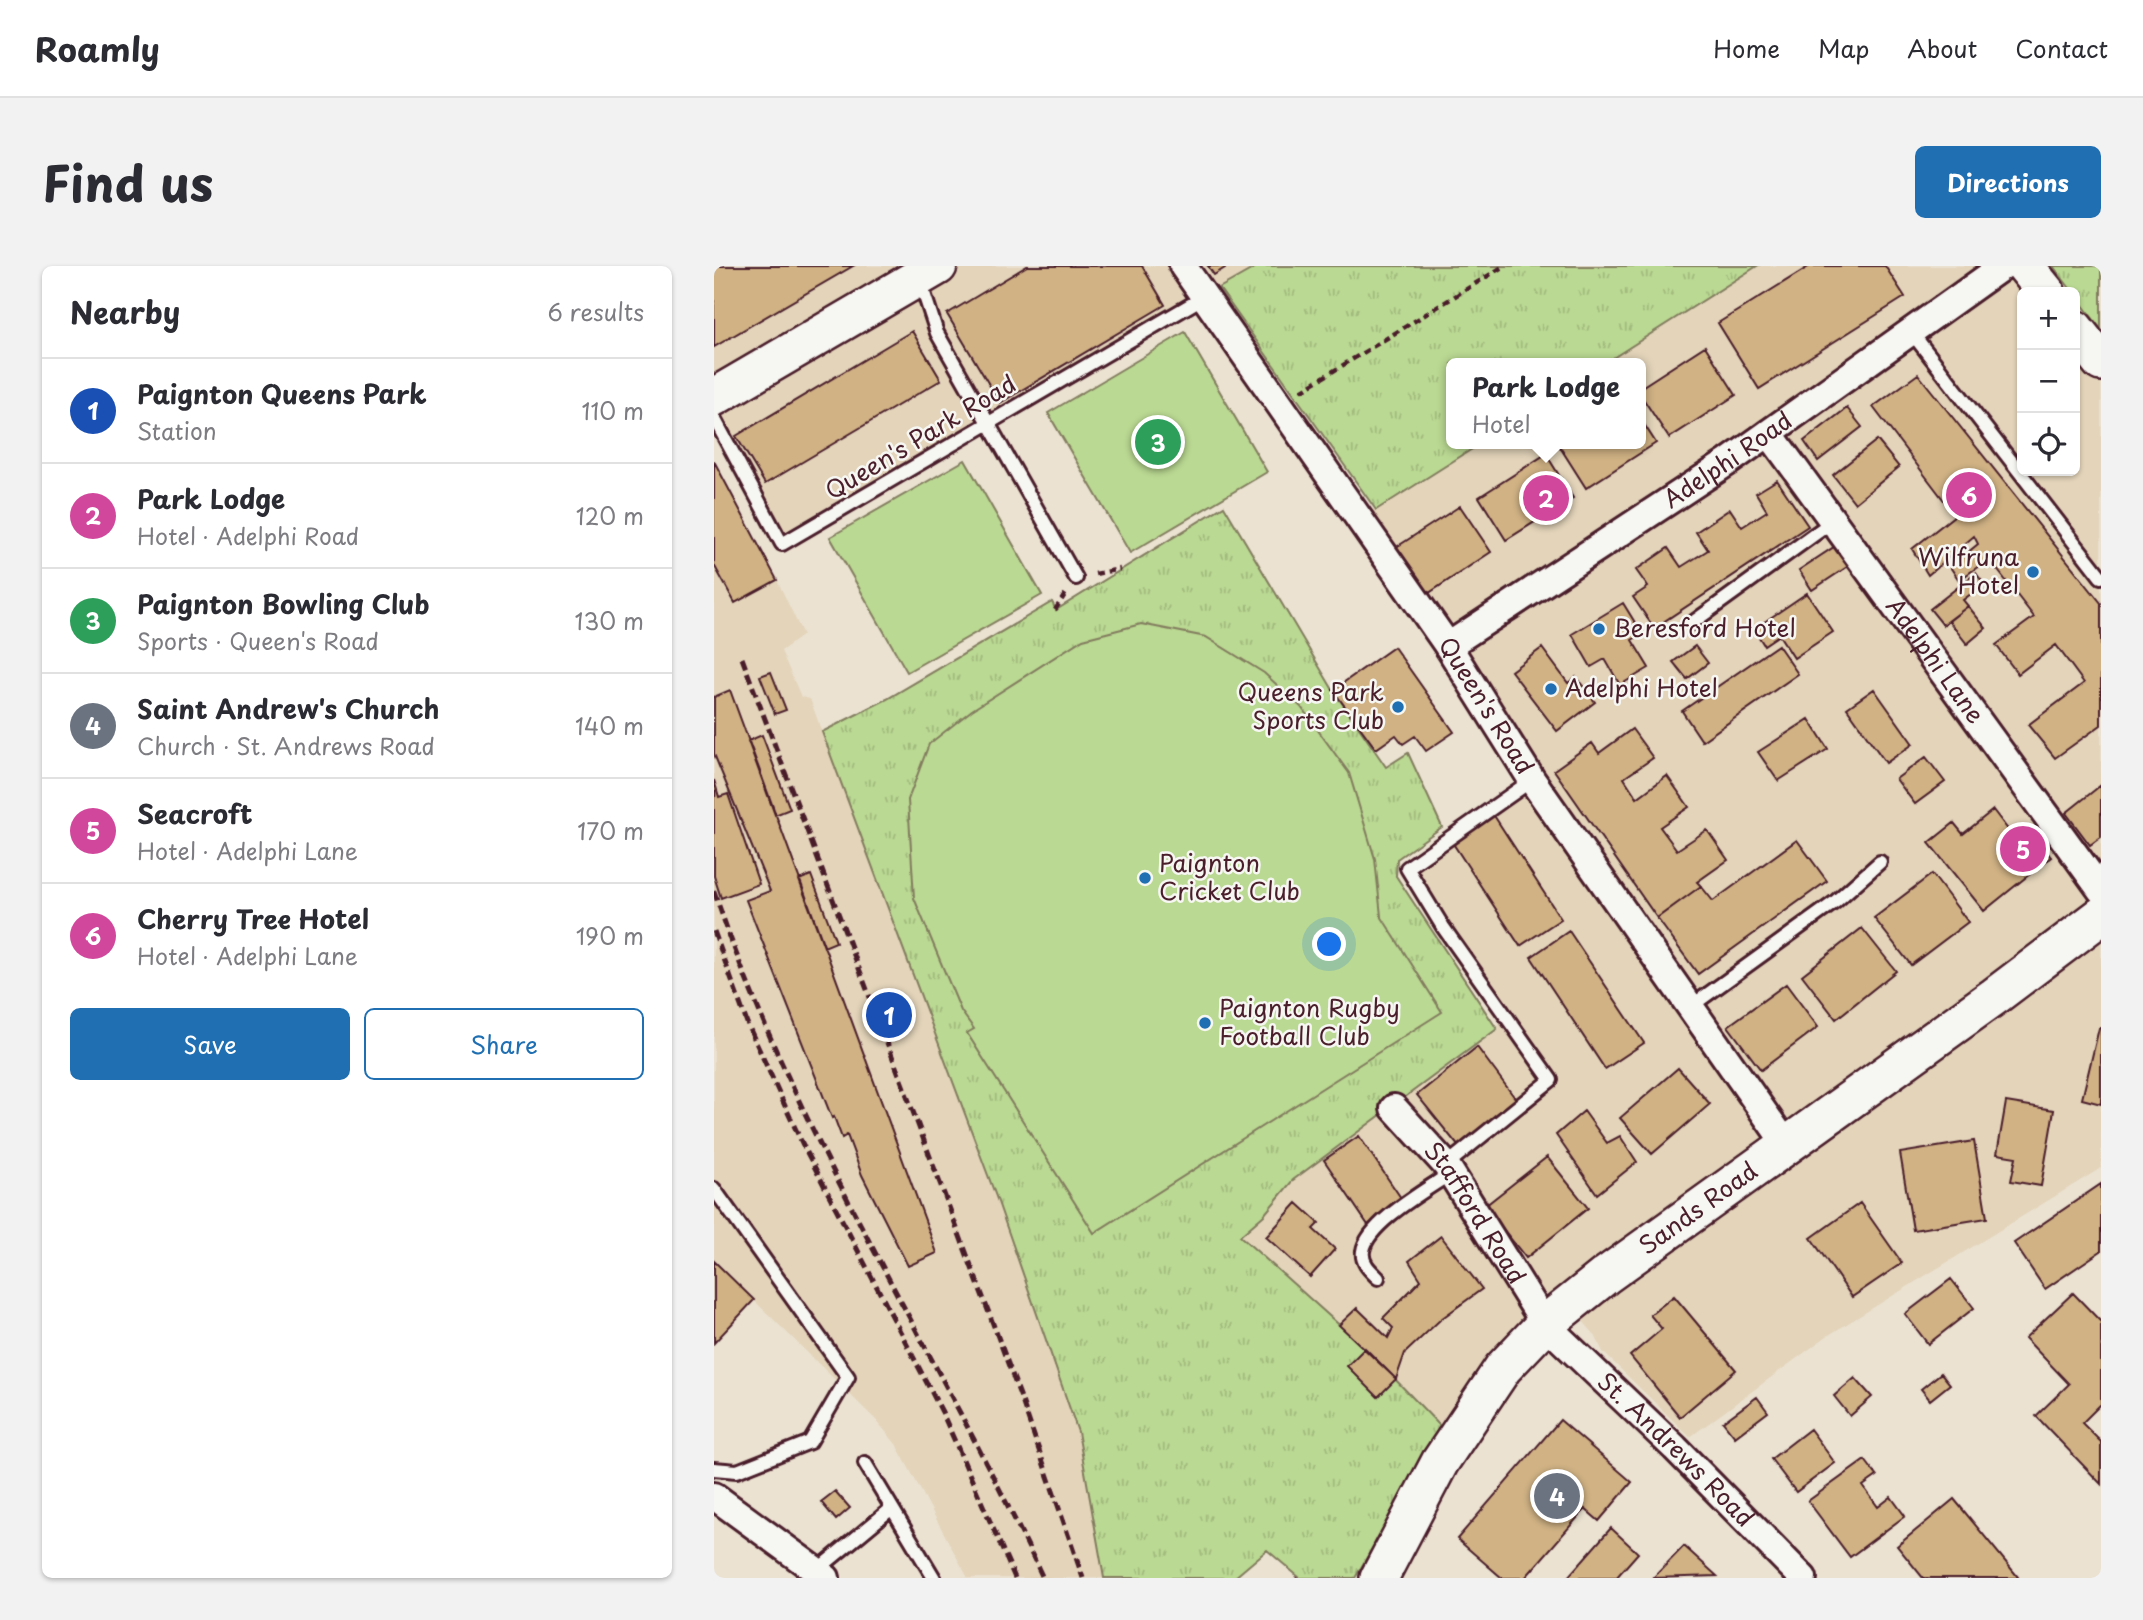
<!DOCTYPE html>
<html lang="en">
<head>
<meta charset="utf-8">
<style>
  body { margin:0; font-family:"Playpen Sans",sans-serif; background:#f2f2f3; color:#2b2b33 }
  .controls { position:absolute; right:21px; top:21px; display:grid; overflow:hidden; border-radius:10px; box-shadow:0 2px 5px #0004 }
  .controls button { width:63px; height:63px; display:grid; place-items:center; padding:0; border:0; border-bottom:2px solid #e1e1e2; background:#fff; color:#2b2b33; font:35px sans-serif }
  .you { position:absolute; left:616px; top:679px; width:24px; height:24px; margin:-18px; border:5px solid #fff; border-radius:50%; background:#1a73e8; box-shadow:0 0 0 10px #1a73e833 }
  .badge { display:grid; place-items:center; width:46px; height:46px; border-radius:50%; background:#1f6fb2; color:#fff; font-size:23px; font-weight:700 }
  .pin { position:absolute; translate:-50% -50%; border:4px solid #fff; box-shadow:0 2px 7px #0006 }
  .popup { position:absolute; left:732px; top:92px; width:200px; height:91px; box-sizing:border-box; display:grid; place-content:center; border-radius:10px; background:#fff; filter:drop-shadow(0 2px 5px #0005); font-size:23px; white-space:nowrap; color:#7c7c81 }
  .popup b { font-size:26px; color:#2b2b33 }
  .popup::after { content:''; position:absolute; left:50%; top:100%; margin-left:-14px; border:14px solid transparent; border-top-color:#fff }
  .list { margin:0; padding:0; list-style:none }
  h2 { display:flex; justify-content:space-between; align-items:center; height:91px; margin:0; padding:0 28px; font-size:30px }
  h2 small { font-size:23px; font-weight:400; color:#7c7c81 }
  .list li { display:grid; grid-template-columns:46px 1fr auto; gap:21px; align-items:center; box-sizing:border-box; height:105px; padding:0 28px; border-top:2px solid #e1e1e2 }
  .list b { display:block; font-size:26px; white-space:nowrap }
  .list p { margin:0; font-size:23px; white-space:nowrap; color:#7c7c81 }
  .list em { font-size:23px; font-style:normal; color:#7c7c81 }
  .actions { display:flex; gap:14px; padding:21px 28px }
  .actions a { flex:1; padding:16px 0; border:2px solid #1f6fb2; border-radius:10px; text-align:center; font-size:24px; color:#1f6fb2 }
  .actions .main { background:#1f6fb2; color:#fff }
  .icon { flex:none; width:38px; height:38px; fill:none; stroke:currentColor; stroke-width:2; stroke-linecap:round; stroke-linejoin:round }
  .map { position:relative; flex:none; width:1387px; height:1312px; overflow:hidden; border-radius:10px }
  header { display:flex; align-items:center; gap:42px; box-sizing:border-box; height:98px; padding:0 35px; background:#fff; border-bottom:2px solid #e1e1e2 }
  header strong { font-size:33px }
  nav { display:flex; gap:38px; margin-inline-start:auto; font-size:24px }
  .intro { display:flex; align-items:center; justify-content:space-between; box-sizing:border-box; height:168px; padding:0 42px }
  h1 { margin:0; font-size:49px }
  .button { padding:18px 32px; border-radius:10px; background:#1f6fb2; color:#fff; font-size:24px; font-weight:700 }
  main { display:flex; gap:42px; padding:0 42px }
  aside { flex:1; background:#fff; border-radius:10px; box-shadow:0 2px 5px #0004 }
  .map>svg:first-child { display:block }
  .built { fill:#e3d4ba }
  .park { fill:url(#park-tufts); stroke:#827c5e; stroke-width:2 }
  .pitch { fill:#bad992; stroke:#827c5e; stroke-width:2 }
  .building { fill:#d0b284; stroke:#4a1f2b; stroke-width:2 }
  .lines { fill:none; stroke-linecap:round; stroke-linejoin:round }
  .lane-casing { stroke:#4a1f2b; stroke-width:18 }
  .street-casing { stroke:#4a1f2b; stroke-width:32 }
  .secondary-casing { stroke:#4a1f2b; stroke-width:42 }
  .path { stroke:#4a1f2b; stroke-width:4.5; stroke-dasharray:7 5; stroke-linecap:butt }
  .lane { stroke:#f6f6f2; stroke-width:12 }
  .street { stroke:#f6f6f2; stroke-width:26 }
  .secondary { stroke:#f6f6f2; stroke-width:37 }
  .rail { stroke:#4a1f2b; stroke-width:5; stroke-dasharray:10 5; stroke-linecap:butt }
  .poi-dot { fill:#1f6fb2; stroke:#f6f6f2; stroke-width:2.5 }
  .labels { text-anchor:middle; stroke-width:5; stroke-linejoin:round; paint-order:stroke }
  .street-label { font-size:24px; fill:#4a1f2b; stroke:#f6f6f2 }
  .poi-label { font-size:24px; fill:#4a1f2b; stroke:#f6f6f2; text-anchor:start }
</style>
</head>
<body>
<header>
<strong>Roamly</strong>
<nav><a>Home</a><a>Map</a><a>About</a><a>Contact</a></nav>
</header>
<div class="intro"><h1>Find us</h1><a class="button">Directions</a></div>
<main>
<aside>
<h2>Nearby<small>6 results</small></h2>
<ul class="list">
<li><span class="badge" style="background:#1a4fb4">1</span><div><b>Paignton Queens Park</b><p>Station</p></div><em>110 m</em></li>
<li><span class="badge" style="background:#d1479c">2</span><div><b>Park Lodge</b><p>Hotel · Adelphi Road</p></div><em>120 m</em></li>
<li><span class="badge" style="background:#2e9e5b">3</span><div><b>Paignton Bowling Club</b><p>Sports · Queen's Road</p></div><em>130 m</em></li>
<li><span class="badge" style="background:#6b7280">4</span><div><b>Saint Andrew's Church</b><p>Church · St. Andrews Road</p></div><em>140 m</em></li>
<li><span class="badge" style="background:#d1479c">5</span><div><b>Seacroft</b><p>Hotel · Adelphi Lane</p></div><em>170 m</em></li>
<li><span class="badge" style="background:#d1479c">6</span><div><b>Cherry Tree Hotel</b><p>Hotel · Adelphi Lane</p></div><em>190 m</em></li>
</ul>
<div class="actions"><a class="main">Save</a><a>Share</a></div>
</aside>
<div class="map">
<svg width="1387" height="1312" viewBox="0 0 1387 1312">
  <defs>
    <pattern id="park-tufts" width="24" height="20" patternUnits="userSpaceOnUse" patternTransform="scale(1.75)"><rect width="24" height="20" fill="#bad992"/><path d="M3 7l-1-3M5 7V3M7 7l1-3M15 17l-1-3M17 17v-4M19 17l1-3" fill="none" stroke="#a1ba7e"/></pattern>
  </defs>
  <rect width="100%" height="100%" fill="#ebe2d1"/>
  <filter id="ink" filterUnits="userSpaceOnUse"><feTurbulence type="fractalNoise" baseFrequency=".0143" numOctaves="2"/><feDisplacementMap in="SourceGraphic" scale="14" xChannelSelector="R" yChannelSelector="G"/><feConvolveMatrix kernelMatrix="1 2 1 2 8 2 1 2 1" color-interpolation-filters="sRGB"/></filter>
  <g filter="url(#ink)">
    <path class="built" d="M0,0H544L68,278L0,152Z
      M1043,0H1311L1332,26H1308V205H1361V63L1387,96V902L1113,1070L976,1171L889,1086L881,1069L855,1039L728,1162L651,1082L526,970L550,949L579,914L783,764L789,746L693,602L817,514L644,253L766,178H926V97H891Z
      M0,299L21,337L63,314L89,369L67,385L87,431L96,433L108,466L284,936L364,1166L390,1312H254L182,1178L162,1154L0,995Z"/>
    <path class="park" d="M544,0H1043L891,97H738V178H766L662,244L505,22Z
      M1339,0H1387V63Z
      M510,240L619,424L672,501L694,487L728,561L683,593L682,610L783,763L579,914L550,949L526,970L651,1082L728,1162L641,1312H586L553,1284L520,1312H390L364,1166L284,936L108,466L173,433L338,336L342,344Z"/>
    <path class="pitch" d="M471,66L553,206L416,287L334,147Z
      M251,194L328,329L193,406L116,271Z
      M427,358L492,371L550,407L587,441L635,507L661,593L667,650L728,746L380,967L253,767L260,763L247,745L200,632L194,534L215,478L258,444L369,373Z"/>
    <path class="building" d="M0,0H139L0,81Z
      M313,0H428L451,39L286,137L233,48Z
      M494,0H514L500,9Z
      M1096,0H1171L1191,31L1045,123L1004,57Z
      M198,65L227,114L51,218L22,170Z
      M991,80L1022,129L955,172L926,128V122Z
      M1204,108L1387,337V459L1341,492L1314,459L1370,417L1342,379L1304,408L1282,379L1320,351L1275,293L1245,314L1236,301L1264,278L1260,270L1214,309L1198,283L1241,249L1159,141Z
      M1133,142L1148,161L1104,195L1090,175Z
      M926,152L942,177L872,222L844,178H926Z
      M1163,174L1185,201L1141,237L1119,209Z
      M832,188L859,232L792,274L765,231Z
      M0,195L63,314L21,337L0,299Z
      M1063,214L1094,260L940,362L919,331L934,321L922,304L954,282L967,301L994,284L982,266L1016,243L1028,261L1053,245L1042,227Z
      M746,240L777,286L712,329L681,282Z
      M1123,279L1136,299L1098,324L1085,304Z
      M1262,307L1270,318L1249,334L1254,340L1229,359L1216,343Z
      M1093,327L1119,366L1080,392L1065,369L1050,379L1040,363Z
      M909,337L928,368L918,374L935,402L906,419L891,393L877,401L858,368Z
      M1254,340L1272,362L1253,378L1235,355Z
      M1064,379L1084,408L988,475L968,445Z
      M981,380L994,397L973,413L959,396Z
      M680,381L740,466L712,485L701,470L689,478L682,469L662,483L619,424Z
      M828,382L854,417L862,411L881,436L843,465L797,405Z
      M57,406L72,444L61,448L46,410Z
      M1160,423L1199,478L1172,497L1133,442Z
      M16,424L223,987L194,1000L148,909L133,869L128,872L120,851L118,852L32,634L56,625L0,488V431Z
      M1095,453L1114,483L1064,515L1044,486Z
      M918,463L939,492L910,512L923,532L953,510L975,541L946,561L963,584L993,564L1014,594L983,616L987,620L943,652L840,504L878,477L885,487Z
      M48,469L76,543L61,549L34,475Z
      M1212,491L1231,516L1201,538L1182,513Z
      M0,514L5,531L14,528L45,618L7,632L0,610Z
      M1387,519V571L1376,579L1352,547Z
      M1279,544L1302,574L1315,564L1337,591L1270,645L1215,577L1240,557L1249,568Z
      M779,548L847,653L806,680L738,576Z
      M1083,574L1113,615L984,708L943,652L987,620L999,635Z
      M1218,608L1254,656L1197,699L1160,652Z
      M97,609L122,676L110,681L85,614Z
      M1148,662L1182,705L1122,753L1088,709Z
      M855,665L930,777L891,803L817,691Z
      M1072,718L1104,761L1047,804L1014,760Z
      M1385,762H1387V838L1368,833Z
      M763,781L804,836L745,881L703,829Z
      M964,802L996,838L938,888L906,852Z
      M1292,836L1340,844L1327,920L1297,915L1302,891L1283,888Z
      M870,845L893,877L906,870L923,896L883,928L842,869Z
      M645,870L689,935L654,959L610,894Z
      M1260,875L1273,952L1199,964L1186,887Z
      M833,891L874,942L812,992L771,940Z
      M1387,918V985L1331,1023L1300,977Z
      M583,937L605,957L599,963L621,983L596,1011L552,971Z
      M1146,937L1188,997L1138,1031L1097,972Z
      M727,970L768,1023L727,1053L691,1087L682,1113L625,1059L643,1042L674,1072L679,1062L669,1052L707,1014L695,995Z
      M0,995L40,1034L0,1077Z
      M1237,1013L1260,1042L1214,1078L1191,1048Z
      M1359,1027L1387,1056V1138L1368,1157L1387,1176V1218L1322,1150L1355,1118L1311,1072Z
      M960,1030L1022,1104L966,1151L916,1090L948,1063L936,1049Z
      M651,1082L682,1113L664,1131L633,1100Z
      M1227,1107L1236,1118L1216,1134L1207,1123Z
      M1141,1112L1158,1131L1136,1150L1120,1130Z
      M1043,1131L1054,1146L1021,1171L1009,1156Z
      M846,1154L918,1216L885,1255L871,1243L811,1312H788L743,1273Z
      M1096,1163L1121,1197L1082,1226L1057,1193Z
      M1151,1194L1163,1210L1149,1220L1164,1241L1177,1231L1191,1250L1136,1291L1094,1235Z
      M121,1225L136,1242L122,1254L107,1236Z
      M1240,1233L1304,1311L1303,1312H1209L1183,1280Z
      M897,1262L924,1287L902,1312H853Z
      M970,1280L1003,1310L939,1312Z"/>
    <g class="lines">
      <defs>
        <path id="lane" d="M206,15L223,67L362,312
          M1198,67L1387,311
          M0,152L68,278L490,31
          M978,357L1119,255
          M976,741L1121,636L1166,596
          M732,899L837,814L729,661L693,602L818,514
          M0,923L134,1111L96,1176L23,1205L0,1203
          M664,1012C657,1005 647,997 649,985C653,957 714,923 737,907
          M151,1197L220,1312
          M102,1305L178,1242"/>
        <g id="street">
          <path id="s1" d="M469,0L734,380L818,514L1072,878"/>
          <path id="s2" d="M1055,167L1387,624"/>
          <path id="s3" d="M734,380L1014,196L1289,0"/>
          <path id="s4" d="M680,842L732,899L831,1058L961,1182L1089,1312"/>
          <path d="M0,1230L112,1312"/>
        </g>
        <g id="secondary">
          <path d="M1311,0L1332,26"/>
          <path d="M1361,63L1387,96"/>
          <path d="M0,131L224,0"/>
          <path id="s5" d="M665,1312L726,1196L789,1102L831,1058L891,1010L1281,730L1387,650"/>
        </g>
      </defs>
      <use href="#lane" class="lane-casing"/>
      <use href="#street" class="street-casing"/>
      <use href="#secondary" class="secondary-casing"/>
      <path class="path" d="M587,125L790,0
        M381,308L406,303
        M341,344L352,327
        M0,524V532
        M582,1312L583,1311"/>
      <use href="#lane" class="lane"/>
      <use href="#street" class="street"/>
      <use href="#secondary" class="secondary"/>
      <path class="rail" d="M28,392L307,1132L369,1312
        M0,625C80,867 221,1082 329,1312
        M0,665L33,757L88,877L228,1146L301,1312"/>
    </g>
  </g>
  <g class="poi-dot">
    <circle cx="1319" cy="306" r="7"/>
    <circle cx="885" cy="363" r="7"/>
    <circle cx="837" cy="423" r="7"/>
    <circle cx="684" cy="441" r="7"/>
    <circle cx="431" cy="612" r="7"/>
    <circle cx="491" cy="757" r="7"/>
  </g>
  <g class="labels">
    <g class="street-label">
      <text transform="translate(207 172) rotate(-31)" y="8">Queen's Park Road</text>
      <text dy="8" stroke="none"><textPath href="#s3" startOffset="336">Adelphi Road</textPath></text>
      <text dy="8" stroke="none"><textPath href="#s2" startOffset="282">Adelphi Lane</textPath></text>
      <text dy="8" stroke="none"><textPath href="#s1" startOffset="534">Queen's Road</textPath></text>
      <text dy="8" stroke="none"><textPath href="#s5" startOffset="497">Sands Road</textPath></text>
      <text dy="8" stroke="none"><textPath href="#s4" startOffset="133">Stafford Road</textPath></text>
      <text dy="8" stroke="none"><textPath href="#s4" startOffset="446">St. Andrews Road</textPath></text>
    </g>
    <g class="poi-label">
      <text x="1305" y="300" text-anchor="end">Wilfruna<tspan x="1305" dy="28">Hotel</tspan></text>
      <text x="899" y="371">Beresford Hotel</text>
      <text x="851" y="431">Adelphi Hotel</text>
      <text x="670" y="435" text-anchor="end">Queens Park<tspan x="670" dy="28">Sports Club</tspan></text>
      <text x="445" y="606">Paignton<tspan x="445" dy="28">Cricket Club</tspan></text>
      <text x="505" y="751">Paignton Rugby<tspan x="505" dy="28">Football Club</tspan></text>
    </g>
  </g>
</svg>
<div class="controls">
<button>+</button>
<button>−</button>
<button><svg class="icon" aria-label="locate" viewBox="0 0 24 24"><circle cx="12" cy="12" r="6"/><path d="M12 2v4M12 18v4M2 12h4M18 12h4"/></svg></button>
</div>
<div class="you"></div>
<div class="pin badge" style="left:175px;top:749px;background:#1a4fb4">1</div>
<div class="pin badge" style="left:832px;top:232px;background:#d1479c">2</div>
<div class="popup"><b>Park Lodge</b>Hotel</div>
<div class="pin badge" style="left:444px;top:176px;background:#2e9e5b">3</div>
<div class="pin badge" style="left:843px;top:1230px;background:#6b7280">4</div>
<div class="pin badge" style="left:1309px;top:583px;background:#d1479c">5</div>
<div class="pin badge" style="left:1255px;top:229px;background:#d1479c">6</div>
</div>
</main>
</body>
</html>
